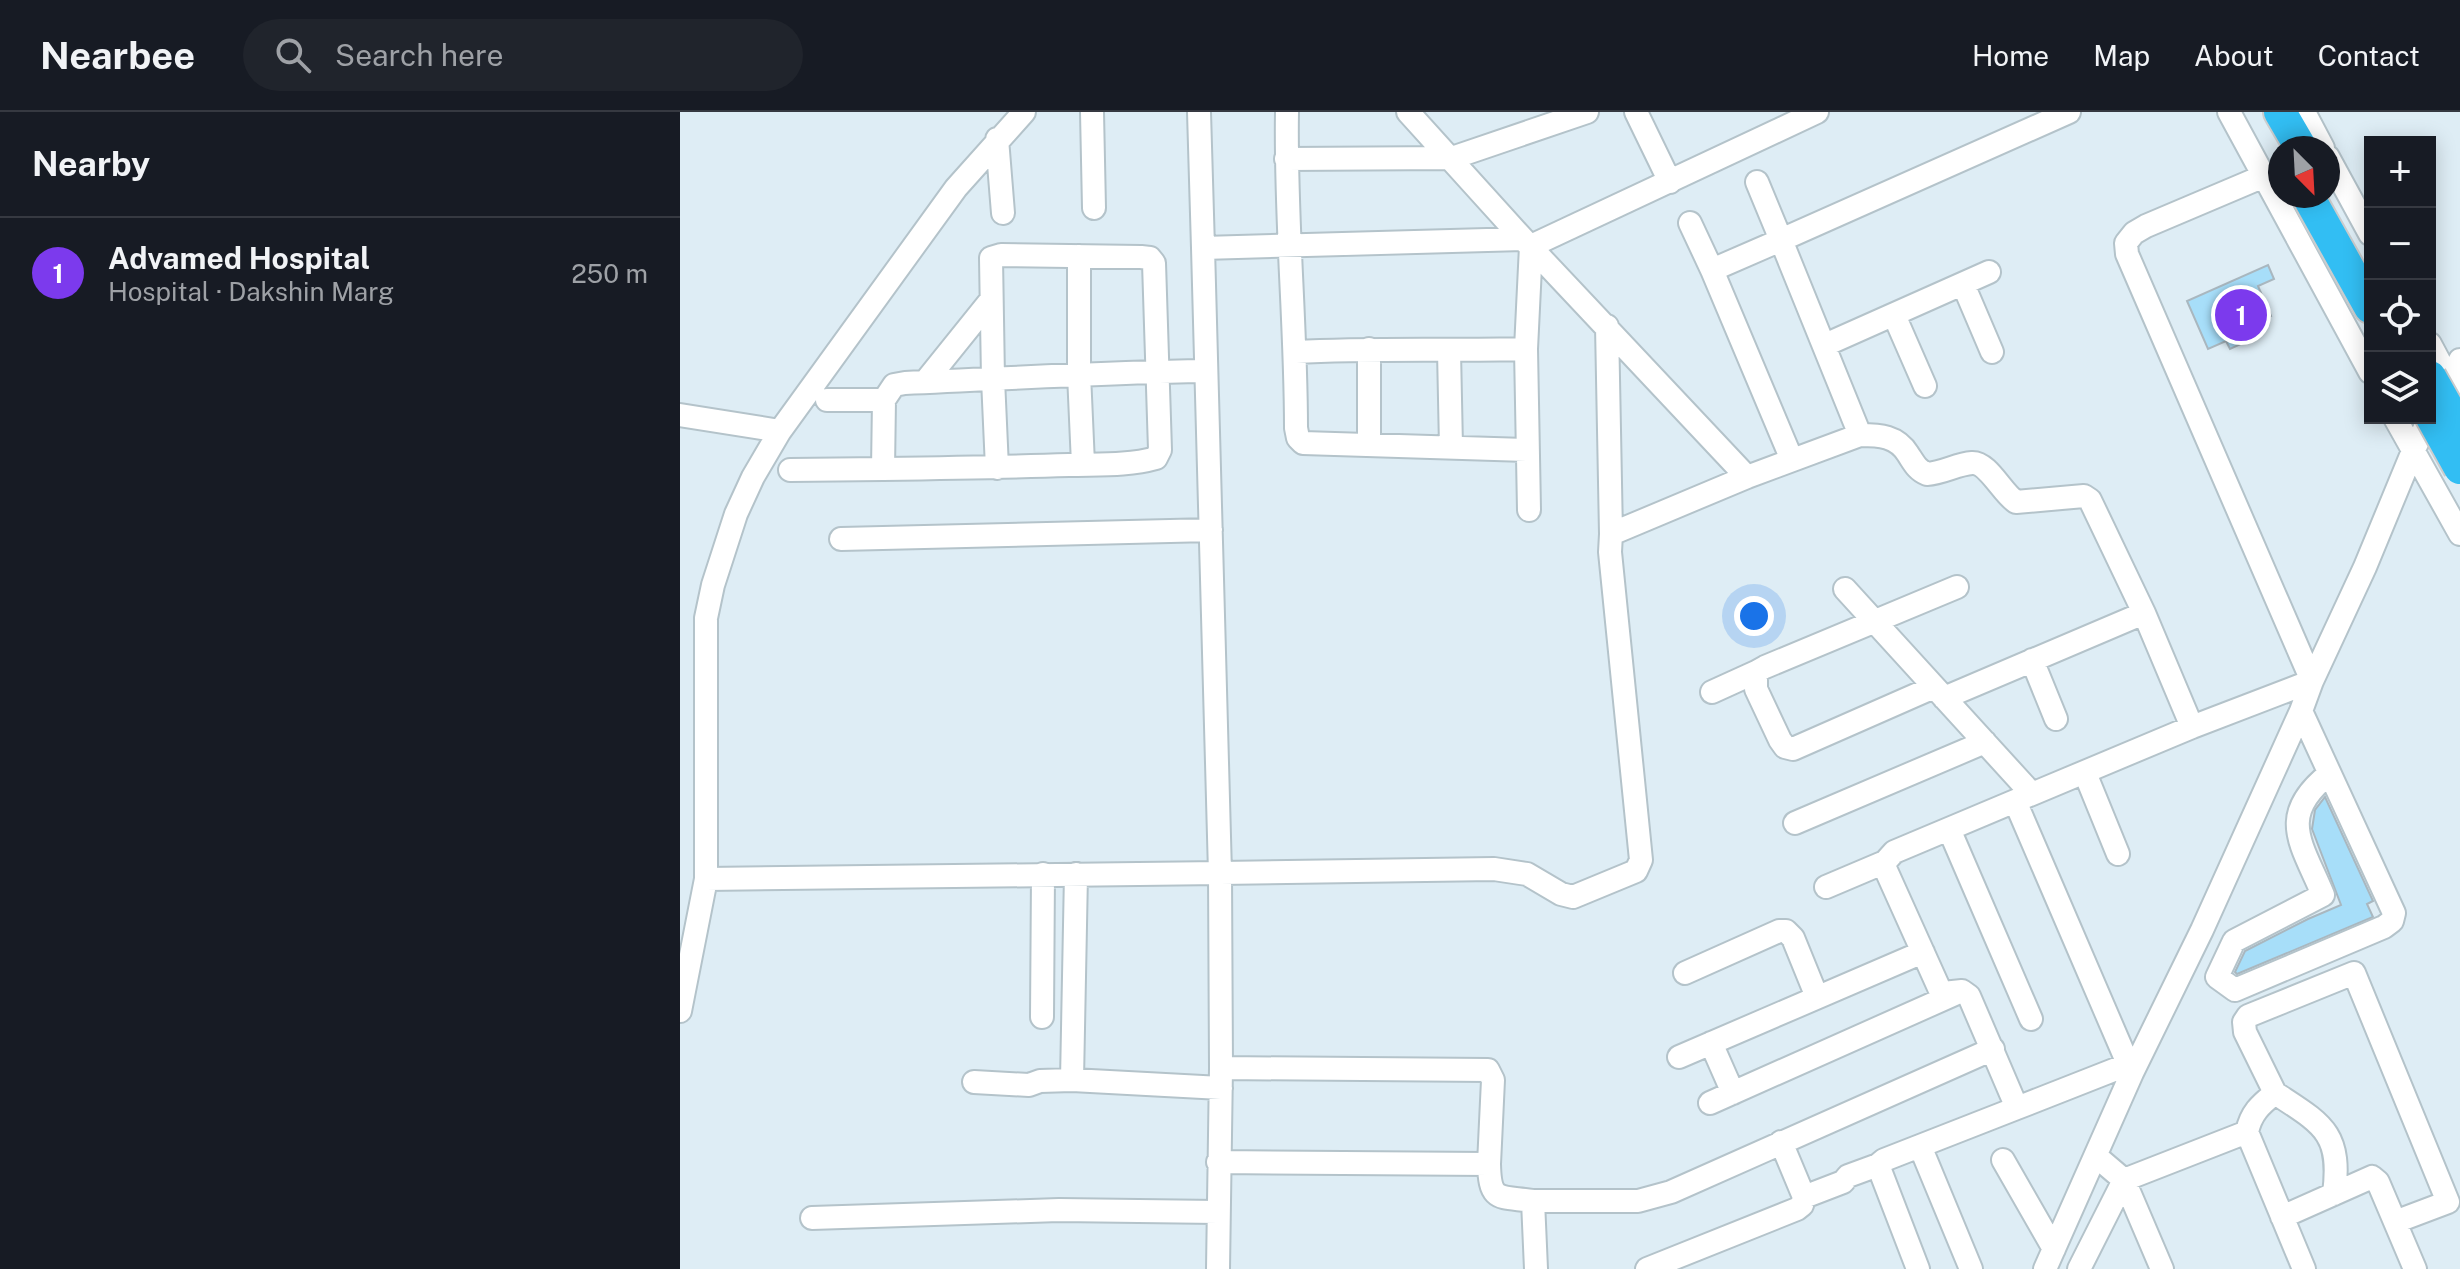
<!DOCTYPE html>
<html lang="en">
<head>
<meta charset="utf-8">
<style>
  body { margin:0; font-family:"Public Sans",sans-serif; background:#20242c; color:#f1f3f6 }
  .controls { position:absolute; right:24px; top:24px; display:grid; overflow:hidden; border-radius:0px; box-shadow:0 4px 20px #0003 }
  .controls button { width:72px; height:72px; display:grid; place-items:center; padding:0; border:0; border-bottom:2px solid #363941; background:#171b24; color:#f1f3f6; font:40px sans-serif }
  .compass { position:absolute; left:1588px; top:24px; width:72px; height:72px; border-radius:50%; background:#171b24; box-shadow:0 4px 20px #0003; rotate:156deg }
  .you { position:absolute; left:1074px; top:504px; width:28px; height:28px; margin:-20px; border:6px solid #fff; border-radius:50%; background:#1a73e8; box-shadow:0 0 0 12px #1a73e833 }
  .badge { display:grid; place-items:center; width:52px; height:52px; border-radius:50%; background:#7c3aed; color:#fff; font-size:26px; font-weight:700 }
  .pin { position:absolute; translate:-50% -50%; border:4px solid #fff; box-shadow:0 2px 8px #0006 }
  .list { margin:0; padding:0; list-style:none }
  h2 { display:flex; justify-content:space-between; align-items:center; height:104px; margin:0; padding:0 32px; font-size:34px }
  h2 small { font-size:26px; font-weight:400; color:#9ea1a6 }
  .list li { display:grid; grid-template-columns:52px 1fr auto; gap:24px; align-items:center; box-sizing:border-box; height:112px; padding:0 32px; border-top:2px solid #363941 }
  .list b { display:block; font-size:30px; white-space:nowrap }
  .list p { margin:0; font-size:26px; white-space:nowrap; color:#9ea1a6 }
  .list em { font-size:26px; font-style:normal; color:#9ea1a6 }
  .icon { flex:none; width:44px; height:44px; fill:none; stroke:currentColor; stroke-width:2; stroke-linecap:round; stroke-linejoin:round }
  .map { position:relative; flex:none; width:1780px; height:1157px; overflow:hidden }
  header { display:flex; align-items:center; gap:48px; box-sizing:border-box; height:112px; padding:0 40px; background:#171b24; border-bottom:2px solid #363941 }
  header strong { font-size:38px }
  nav { display:flex; gap:44px; margin-inline-start:auto; font-size:28px }
  .search { width:560px; height:72px; background:#20242c; display:flex; align-items:center; gap:20px; box-sizing:border-box; padding:0 28px; border-radius:44px; color:#9ea1a6; font-size:30px }
  main { display:flex }
  aside { flex:1; background:#171b24 }
  .map>svg:first-child { display:block }
  .building { fill:#a7def9; stroke:#a9b7bf; stroke-width:2 }
  .lines { fill:none; stroke-linecap:round; stroke-linejoin:round }
  .minor-casing { stroke:#b4c3ca; stroke-width:26 }
  .highway-casing { stroke:#cbcdce; stroke-width:36 }
  .minor { stroke:#fff; stroke-width:22 }
  .highway { stroke:#32bef3; stroke-width:32 }
  .highway-bridge-casing { stroke:#cbcdce; stroke-width:36; stroke-linecap:butt }
  .highway-bridge { stroke:#32bef3; stroke-width:32 }
</style>
</head>
<body>
<header>
<strong>Nearbee</strong>
<div class="search"><svg class="icon" aria-label="search" viewBox="0 0 24 24"><circle cx="10" cy="10" r="6"/><path d="M15 15l6 6"/></svg>Search here</div>
<nav><a>Home</a><a>Map</a><a>About</a><a>Contact</a></nav>
</header>
<main>
<aside>
<h2>Nearby<small></small></h2>
<ul class="list">
<li><span class="badge">1</span><div><b>Advamed Hospital</b><p>Hospital · Dakshin Marg</p></div><em>250 m</em></li>
</ul>
</aside>
<div class="map">
<svg width="1780" height="1157" viewBox="0 0 1780 1157">
  <rect width="100%" height="100%" fill="#deedf5"/>
  <path class="building" d="M1588,153L1594,167L1578,174L1591,204L1571,213L1576,225L1550,237L1546,229L1528,237L1507,189Z
    M1645,685L1693,789L1687,792L1693,805L1557,862L1555,860L1565,839L1628,807L1661,793L1632,717L1635,698Z"/>
  <g class="lines">
    <defs>
      <path id="minor" d="M344,0L276,76L100,319L73,365L56,402L33,473L26,506V767L540,761L523,136L843,127
        M412,0L414,96
        M519,0L523,136
        M607,0C605,105 616,210 616,316L618,326L623,331L847,338
        M728,0L843,127L1067,365L1180,323C1200,323 1217,324 1228,342C1234,351 1237,358 1247,362C1263,361 1277,352 1292,351C1308,350 1322,381 1336,390L1404,384L1410,388L1464,501L1512,615L1632,569L1447,142L1446,131L1454,121L1466,114L1584,64
        M956,0L990,70
        M1549,0L1690,260
        M1624,0L1643,36
        M317,27L323,101
        M1648,45L1690,122
        M606,47L772,46L907,0
        M1077,70L1101,128L1389,0
        M1010,111L1032,158
        M399,144V262L403,352
        M1283,172L1312,240
        M1214,203L1245,274
        M927,214L931,422
        M1750,232L1774,277
        M1145,233L1309,160
        M769,239L771,335
        M616,240C693,236 769,239 846,237
        M245,270L311,188
        M147,288H204
        M0,303L100,319
        M1715,306L1780,422
        M689,333V237
        M1112,348L1032,158L1101,128L1180,323
        M317,356L313,267L311,146L321,143L461,145L470,146L474,151L480,338L476,346C448,354 417,352 389,353C327,355 265,356 203,357L204,288L214,273L225,271C325,267 425,260 525,259
        M110,358L203,357
        M849,398L846,237L851,134L1137,0
        M161,427L531,418
        M1165,477L1352,682L1512,615
        M1352,548L1376,607
        M1254,575L1113,637L1105,635L1100,628L1076,577V560L1085,555L1277,475
        M1032,580L1076,560
        M1264,586L1464,501
        M1621,599L1714,801L1712,809L1704,815L1555,878L1537,865L1554,829L1643,783C1622,732 1596,704 1649,662
        M1405,661L1438,742
        M1335,689L1452,961
        M1115,711L1305,630
        M1269,717L1351,907
        M1146,775L1205,750
        M1005,861L1099,819H1106L1113,826L1137,885
        M0,899L26,767
        M362,905L363,762
        M1031,931L1053,981
        M999,945L1243,840
        M541,956L808,958L813,968L809,1052
        M392,968L396,762
        M294,970L349,973L360,969L392,968L541,976
        M1595,981C1642,1012 1662,1020 1654,1082
        M1030,991L1277,881
        M1337,996L1449,952
        M1567,1020L1624,1157
        M1101,1030L1124,1085
        M1240,1034L1291,1157
        M1417,1045L1444,1068L1482,1157
        M1323,1048L1374,1137
        M538,1050L809,1052C810,1091 819,1084 853,1089L856,1157
        M1198,1053L1238,1157
        M853,1089H958L991,1080L1313,937
        M1602,1105L1692,1065L1698,1070L1715,1110
        M132,1106L379,1098L538,1100
        M538,1157L541,956L540,761L814,757L847,762L881,782L893,785L956,759L961,748L930,440L931,422L1067,365
        M967,1157L1117,1097L1122,1093L1124,1085L1163,1070L1168,1064L1198,1053L1204,1048L1337,996L1289,884L1282,879L1263,881L1259,876L1205,756V750L1214,740L1352,682
        M1365,1157L1452,961L1522,818L1621,599L1632,569L1685,455L1733,339L1780,248
        M1399,1157L1444,1068L1567,1020C1571,1001 1580,993 1595,981L1565,920L1564,910L1568,904L1674,861L1768,1090L1715,1110L1735,1157"/>
      <path id="highway" d="M1600,0L1621,36
        M1628,84L1690,195"/>
    </defs>
    <use href="#minor" class="minor-casing"/>
    <use href="#highway" class="highway-casing"/>
    <use href="#minor" class="minor"/>
    <use href="#highway" class="highway"/>
    <defs>
      <path id="highway-bridge" d="M1750,265L1780,318
        M1750,302L1780,356"/>
    </defs>
    <use href="#highway-bridge" class="highway-bridge-casing"/>
    <use href="#highway-bridge" class="highway-bridge"/>
  </g>
</svg>
<div class="controls">
<button>+</button>
<button>−</button>
<button><svg class="icon" aria-label="locate" viewBox="0 0 24 24"><circle cx="12" cy="12" r="6"/><path d="M12 2v4M12 18v4M2 12h4M18 12h4"/></svg></button>
<button><svg class="icon" aria-label="layers" viewBox="0 0 24 24"><path d="M12 4l9 5-9 5-9-5zM3 14l9 5 9-5"/></svg></button>
</div>
<svg class="compass" viewBox="-18 -18 36 36"><path d="M0-13l5 13h-10z" fill="#e53935"/><path d="M0 13l5-13h-10z" fill="#9ea1a6"/></svg>
<div class="you"></div>
<div class="pin badge" style="left:1561px;top:203px">1</div>
</div>
</main>
</body>
</html>
